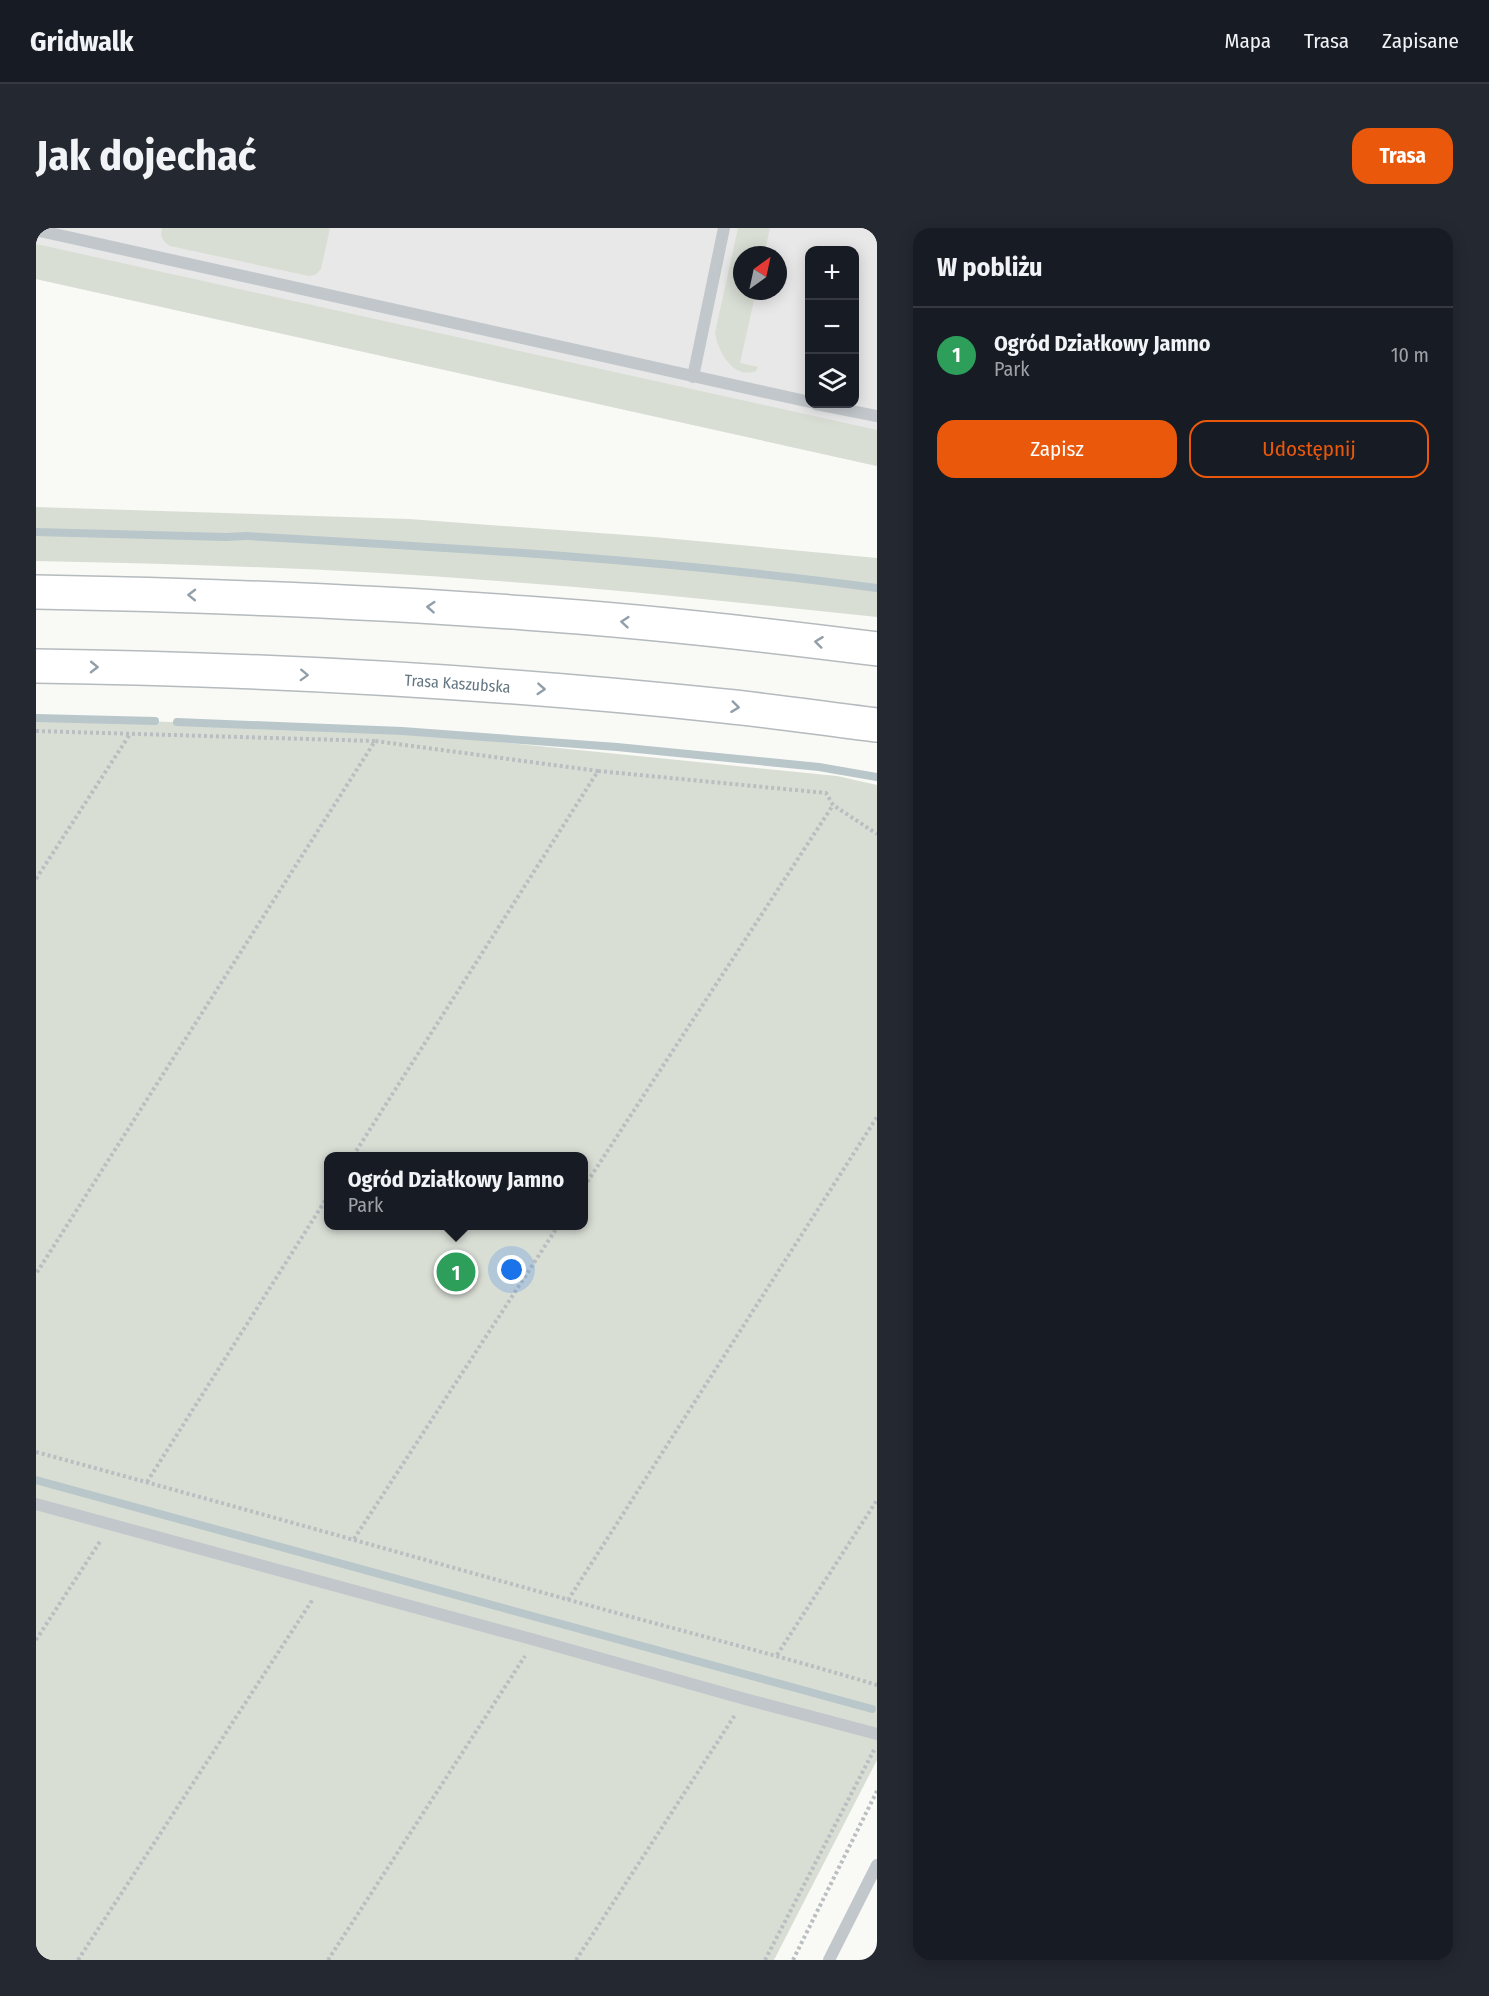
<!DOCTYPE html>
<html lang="pl">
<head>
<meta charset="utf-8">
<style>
  body { margin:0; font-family:"Fira Sans Condensed",sans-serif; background:#242831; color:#f1f3f6 }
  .controls { position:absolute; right:18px; top:18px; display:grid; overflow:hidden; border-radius:12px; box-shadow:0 3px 15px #0003 }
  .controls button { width:54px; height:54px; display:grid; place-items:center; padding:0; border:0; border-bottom:2px solid #363941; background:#171b24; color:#f1f3f6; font:30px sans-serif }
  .compass { position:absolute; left:697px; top:18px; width:54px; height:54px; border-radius:50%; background:#171b24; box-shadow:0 3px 15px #0003; rotate:33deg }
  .you { position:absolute; left:476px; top:1042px; width:21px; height:21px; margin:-15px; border:4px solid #fff; border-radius:50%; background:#1a73e8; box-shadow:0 0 0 9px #1a73e833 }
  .badge { display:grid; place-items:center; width:39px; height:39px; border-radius:50%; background:#ea580c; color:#fff; font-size:20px; font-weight:700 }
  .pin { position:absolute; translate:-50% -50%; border:3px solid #fff; box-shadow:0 2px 6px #0006 }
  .popup { position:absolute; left:288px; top:924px; width:264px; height:78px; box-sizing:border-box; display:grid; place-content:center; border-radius:12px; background:#171b24; filter:drop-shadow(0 2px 4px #0005); font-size:20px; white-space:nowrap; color:#9ea1a6 }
  .popup b { font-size:22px; color:#f1f3f6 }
  .popup::after { content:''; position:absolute; left:50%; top:100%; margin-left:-12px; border:12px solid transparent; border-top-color:#171b24 }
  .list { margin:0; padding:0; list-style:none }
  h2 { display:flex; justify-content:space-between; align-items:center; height:78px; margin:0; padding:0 24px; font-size:26px }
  h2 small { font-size:20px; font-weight:400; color:#9ea1a6 }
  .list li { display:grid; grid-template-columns:39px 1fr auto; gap:18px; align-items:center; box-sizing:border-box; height:96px; padding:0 24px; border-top:2px solid #363941 }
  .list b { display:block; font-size:22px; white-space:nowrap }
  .list p { margin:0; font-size:20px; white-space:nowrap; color:#9ea1a6 }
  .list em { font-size:20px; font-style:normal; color:#9ea1a6 }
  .actions { display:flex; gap:12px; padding:18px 24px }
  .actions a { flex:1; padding:14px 0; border:2px solid #ea580c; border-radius:18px; text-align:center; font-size:21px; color:#ea580c }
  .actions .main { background:#ea580c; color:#fff }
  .icon { flex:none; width:33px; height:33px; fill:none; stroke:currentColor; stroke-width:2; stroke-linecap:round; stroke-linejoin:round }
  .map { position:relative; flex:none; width:841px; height:1732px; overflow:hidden; border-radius:18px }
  header { display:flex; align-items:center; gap:36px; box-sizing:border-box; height:84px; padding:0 30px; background:#171b24; border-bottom:2px solid #363941 }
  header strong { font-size:28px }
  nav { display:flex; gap:33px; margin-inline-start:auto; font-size:21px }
  .intro { display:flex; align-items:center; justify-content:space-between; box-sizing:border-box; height:144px; padding:0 36px }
  h1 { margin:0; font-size:42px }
  .button { padding:15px 27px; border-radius:18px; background:#ea580c; color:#fff; font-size:21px; font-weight:700 }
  main { display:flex; gap:36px; padding:0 36px }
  aside { flex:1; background:#171b24; border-radius:18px; box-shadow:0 3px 15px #0003 }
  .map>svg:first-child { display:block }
  .built { fill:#e7e8e7; fill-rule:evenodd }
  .green { fill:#d9ded5; fill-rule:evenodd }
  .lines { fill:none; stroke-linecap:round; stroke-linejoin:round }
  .stream { stroke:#b9c6ca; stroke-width:8 }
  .highway-casing { stroke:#b5babd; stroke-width:36 }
  .path { stroke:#babec1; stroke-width:4; stroke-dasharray:3 3; stroke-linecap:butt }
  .lane { stroke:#c2c7cb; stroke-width:12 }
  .highway { stroke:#fff; stroke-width:33 }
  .oneway { stroke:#929fa8 }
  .labels { text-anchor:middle; stroke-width:6; stroke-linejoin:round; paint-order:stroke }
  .street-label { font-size:16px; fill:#637682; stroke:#fff }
</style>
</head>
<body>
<header>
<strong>Gridwalk</strong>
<nav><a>Mapa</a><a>Trasa</a><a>Zapisane</a></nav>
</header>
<div class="intro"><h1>Jak dojechać</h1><a class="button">Trasa</a></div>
<main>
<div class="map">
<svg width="841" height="1732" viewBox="0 0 841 1732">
  <rect width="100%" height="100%" fill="#f9f9f6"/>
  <path class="built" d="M0,0H841V238L0,51ZM774,22H818V176H774ZM706,27H742V63H706Z"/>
  <path class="green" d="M126,0H294L285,41L279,47L273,48L134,18C126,13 124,9 126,0Z
    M702,0H734L728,27H706V63H720L704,135L722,139L720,143C697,152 682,123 679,105Z
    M0,16L841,202V238L0,51Z
    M0,279L373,291L618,309L841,330V389C715,376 589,362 462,353C308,341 154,336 0,333Z
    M0,489L344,502L801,548L841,557V1532L738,1732H0ZM292,928H548V998H292Z"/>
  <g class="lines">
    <path class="stream" d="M0,304L190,309L211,308C421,320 632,332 841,360
      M0,490L119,493
      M141,494L366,503L581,519L783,539L841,549
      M0,1252L836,1481"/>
    <defs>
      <g id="highway">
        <path d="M0,364C163,367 326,373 489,385C607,393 724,406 841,421"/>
        <path id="s1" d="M0,438C229,441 460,454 688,478C739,483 790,491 841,497"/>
      </g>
    </defs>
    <use href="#highway" class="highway-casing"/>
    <path class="path" d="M0,503L339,513L0,1046
      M562,543L790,565L797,577L841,606
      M0,651L94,506
      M317,928L562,543L339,513
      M548,959L797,577
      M0,1224C177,1272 353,1322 530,1371C634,1400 738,1426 841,1457
      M111,1254L292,968
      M318,1311L522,998
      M532,1372L841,889
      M0,1412L65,1312
      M741,1427L841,1272
      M42,1732L277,1371
      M292,1732L489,1428
      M540,1732L699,1487
      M729,1732L838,1522
      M757,1732L841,1563"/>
    <path class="lane" d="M0,2L774,174
      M657,149L688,0
      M780,176L841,188
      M0,1276L499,1412L709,1471L841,1506
      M793,1732L841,1637"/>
    <use href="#highway" class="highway"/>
  </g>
  <defs><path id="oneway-chevron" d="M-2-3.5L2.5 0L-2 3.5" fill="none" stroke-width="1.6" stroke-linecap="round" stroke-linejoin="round" transform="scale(1.5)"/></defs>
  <g class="oneway">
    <use href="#oneway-chevron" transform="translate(156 367) rotate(-179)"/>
    <use href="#oneway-chevron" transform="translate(395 379) rotate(-176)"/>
    <use href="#oneway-chevron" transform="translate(589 394) rotate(-175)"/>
    <use href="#oneway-chevron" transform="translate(783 414) rotate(-173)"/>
    <use href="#oneway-chevron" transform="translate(58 439) rotate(1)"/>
    <use href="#oneway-chevron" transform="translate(268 447) rotate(2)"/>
    <use href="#oneway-chevron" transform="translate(505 461) rotate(4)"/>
    <use href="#oneway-chevron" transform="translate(699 479) rotate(7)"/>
  </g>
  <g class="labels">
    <g class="street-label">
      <text dy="6" stroke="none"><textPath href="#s1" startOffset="422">Trasa Kaszubska</textPath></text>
    </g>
  </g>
</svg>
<div class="controls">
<button>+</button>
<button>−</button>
<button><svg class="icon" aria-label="layers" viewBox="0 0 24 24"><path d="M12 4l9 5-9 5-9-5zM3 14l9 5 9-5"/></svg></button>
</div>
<svg class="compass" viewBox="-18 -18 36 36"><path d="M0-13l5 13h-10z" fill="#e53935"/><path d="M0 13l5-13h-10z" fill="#9ea1a6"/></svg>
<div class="you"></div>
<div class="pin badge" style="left:420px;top:1044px;background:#2e9e5b">1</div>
<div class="popup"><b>Ogród Działkowy Jamno</b>Park</div>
</div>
<aside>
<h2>W pobliżu<small></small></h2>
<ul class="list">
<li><span class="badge" style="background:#2e9e5b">1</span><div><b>Ogród Działkowy Jamno</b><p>Park</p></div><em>10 m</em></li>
</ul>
<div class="actions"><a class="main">Zapisz</a><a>Udostępnij</a></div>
</aside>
</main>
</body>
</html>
